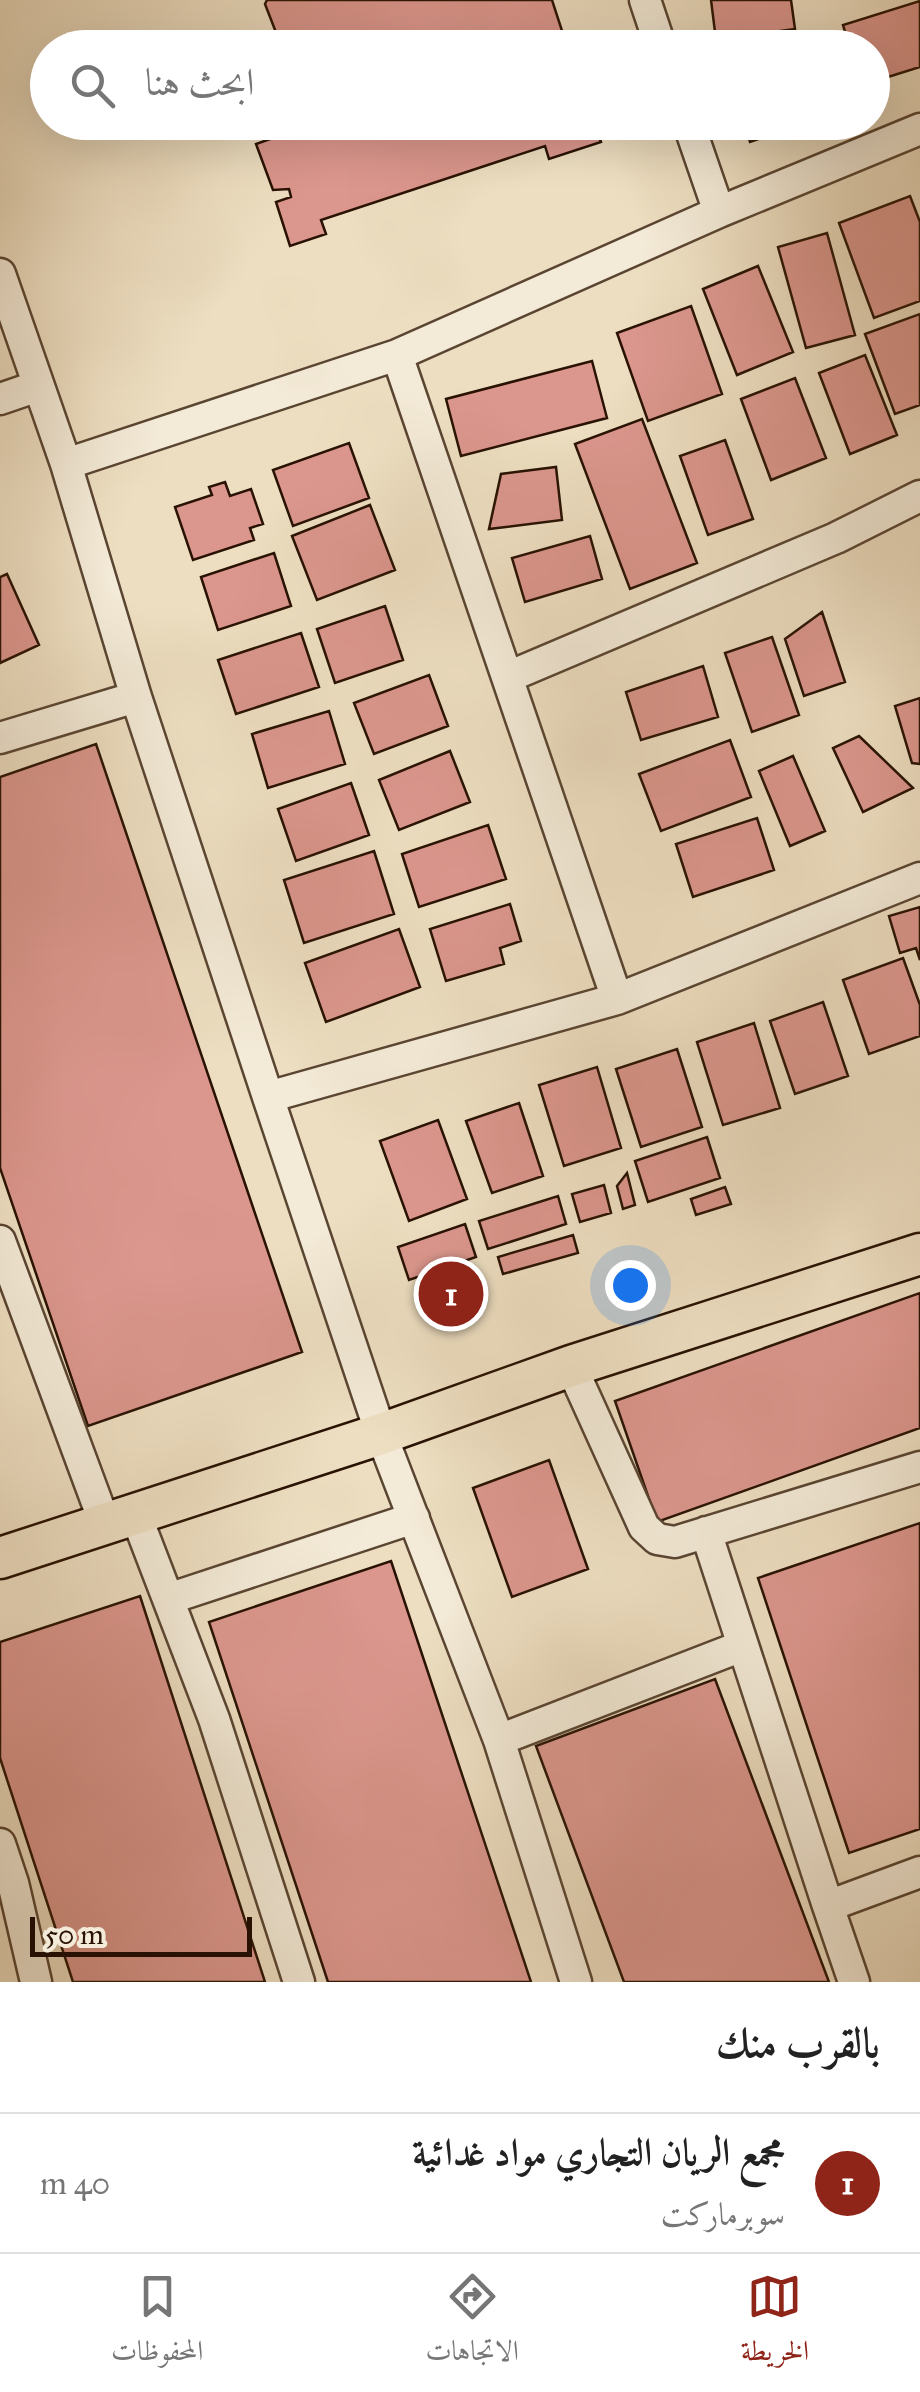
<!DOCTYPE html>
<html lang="ar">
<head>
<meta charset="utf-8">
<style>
  body { margin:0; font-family:"IM FELL Great Primer",Amiri,serif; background:#f6f6f6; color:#222; direction:rtl }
  .scale { position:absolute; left:30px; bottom:25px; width:222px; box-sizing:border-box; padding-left:10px; border:5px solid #291203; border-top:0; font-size:28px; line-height:35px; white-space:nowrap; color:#291203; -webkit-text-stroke:8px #f3ead7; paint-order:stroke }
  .you { position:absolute; left:630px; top:1285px; width:35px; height:35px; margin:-25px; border:8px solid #fff; border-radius:50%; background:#1a73e8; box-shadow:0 0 0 15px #1a73e833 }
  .badge { display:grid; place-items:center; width:65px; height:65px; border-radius:50%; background:#8f2418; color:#fff; font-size:32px; font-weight:700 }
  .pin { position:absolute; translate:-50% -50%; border:5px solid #fff; box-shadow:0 2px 10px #0006 }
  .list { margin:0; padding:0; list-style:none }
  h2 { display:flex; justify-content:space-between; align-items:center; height:130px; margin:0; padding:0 40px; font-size:42px }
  h2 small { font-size:32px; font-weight:400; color:#767676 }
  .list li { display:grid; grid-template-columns:65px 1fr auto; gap:30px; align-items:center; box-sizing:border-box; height:140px; padding:0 40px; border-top:2px solid #e0e0e0 }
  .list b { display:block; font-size:38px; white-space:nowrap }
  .list p { margin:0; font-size:32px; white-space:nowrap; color:#767676 }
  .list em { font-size:32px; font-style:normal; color:#767676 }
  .icon { flex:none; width:55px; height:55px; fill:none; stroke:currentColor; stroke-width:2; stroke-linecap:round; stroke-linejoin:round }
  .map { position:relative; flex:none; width:920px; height:1982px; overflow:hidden; direction:ltr }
  .search { position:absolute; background:#fff; box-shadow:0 10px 40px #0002; left:30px; right:30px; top:30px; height:110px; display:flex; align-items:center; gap:25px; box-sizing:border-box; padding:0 35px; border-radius:55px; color:#767676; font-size:38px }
  .sheet { height:270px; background:#fff }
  nav { display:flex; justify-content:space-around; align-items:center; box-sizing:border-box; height:140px; border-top:2px solid #e0e0e0; background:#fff; font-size:28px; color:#767676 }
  nav a { display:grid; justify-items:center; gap:5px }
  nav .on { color:#8f2418 }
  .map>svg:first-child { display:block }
  .building { fill:#db968d; stroke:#291203; stroke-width:2.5 }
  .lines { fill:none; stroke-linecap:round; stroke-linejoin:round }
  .minor-casing { stroke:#5a4532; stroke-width:35 }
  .major-casing { stroke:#291203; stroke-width:45 }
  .minor { stroke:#f3ead7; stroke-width:30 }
  .major { stroke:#eddec1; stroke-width:40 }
</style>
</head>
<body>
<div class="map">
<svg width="920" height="1982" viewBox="0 0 920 1982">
  <rect width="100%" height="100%" fill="#eddec1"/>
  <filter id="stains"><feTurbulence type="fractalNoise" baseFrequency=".002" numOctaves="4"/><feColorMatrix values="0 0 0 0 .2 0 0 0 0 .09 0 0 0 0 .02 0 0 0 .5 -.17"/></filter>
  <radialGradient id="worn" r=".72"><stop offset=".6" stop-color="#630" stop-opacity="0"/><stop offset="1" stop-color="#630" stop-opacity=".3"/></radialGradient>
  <path class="building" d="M267,0H552L565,40L544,48H282L265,4Z
    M711,0H791L795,29L716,40Z
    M920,1V67L872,82V48H850L843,25Z
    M822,34L826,48H780Z
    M283,122H594L601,142L549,159L545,146L321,220L326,234L290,246L276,202L291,197L289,189L273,190L256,144L287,133Z
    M744,122H809L750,142Z
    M910,196L920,222V301L874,318L839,223Z
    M827,233L855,335L806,348L778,247Z
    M758,266L793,352L737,375L703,289Z
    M691,306L722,394L648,421L617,333Z
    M920,314V405L895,414L865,334Z
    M865,355L897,435L850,454L819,373Z
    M592,361L607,418L461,456L446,399Z
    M795,378L826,458L771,480L741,399Z
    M642,419L697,563L630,589L575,444Z
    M725,440L753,519L708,535L680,456Z
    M349,443L369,498L293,526L273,470Z
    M556,467L562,520L489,529L501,474Z
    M225,482L230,496L251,489L263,524L250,528L254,540L193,560L175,507L212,495L209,487Z
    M370,505L395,570L317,600L292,536Z
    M590,536L602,579L525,602L512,558Z
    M274,553L291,606L218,630L201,577Z
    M7,574L39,645L0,663V577Z
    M385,606L403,660L335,683L317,629Z
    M822,612L845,682L804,696L785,639Z
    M301,633L319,687L236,714L218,660Z
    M772,637L799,715L752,732L725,653Z
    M703,666L718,717L641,740L626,692Z
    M429,675L448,726L374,754L354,703Z
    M920,698V764L912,763L895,706Z
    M329,711L345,764L268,788L252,734Z
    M859,736L913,788L863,812L833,748Z
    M730,740L751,797L661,831L639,774Z
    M96,744L302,1352L88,1426L0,1168V777Z
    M450,751L470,802L399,830L379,780Z
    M793,756L825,831L790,846L759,771Z
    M351,783L369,835L296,861L278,809Z
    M757,818L774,870L693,897L676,844Z
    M488,825L506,879L419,907L402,854Z
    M374,851L394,914L304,943L284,880Z
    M510,904L521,941L500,948L504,964L446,981L430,929Z
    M920,907V960L916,948L900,953L889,916Z
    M399,929L420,987L326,1022L305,963Z
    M903,958L920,1005V1036L869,1054L843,980Z
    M823,1002L848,1076L795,1094L770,1021Z
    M754,1023L780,1108L723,1125L697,1042Z
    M677,1049L702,1127L641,1147L616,1069Z
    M597,1067L621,1148L564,1166L539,1085Z
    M519,1103L543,1176L492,1193L466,1121Z
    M438,1120L467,1199L409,1221L380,1141Z
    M707,1137L720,1178L648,1202L635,1161Z
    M627,1173L635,1205L623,1209L617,1186Z
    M604,1185L611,1213L580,1222L572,1194Z
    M725,1187L731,1204L696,1215L691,1199Z
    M558,1196L566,1224L488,1249L479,1221Z
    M465,1224L476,1257L409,1280L398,1247Z
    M573,1235L578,1253L503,1274L498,1257Z
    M920,1293V1428L657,1522L615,1401Z
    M549,1460L588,1569L512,1597L473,1488Z
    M920,1523V1829L849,1853L758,1578Z
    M391,1561L531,1982H328L209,1622Z
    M140,1596L265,1982H73L0,1758V1642Z
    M715,1679L829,1982H624L536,1746Z"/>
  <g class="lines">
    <defs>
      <path id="minor" d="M645,0L661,48
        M688,122L719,212
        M0,274L66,464L136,697L268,1097L381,1434L499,1740L576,1982
        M397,355L617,999
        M0,399L38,386
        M66,464L397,355L719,212L920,129
        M508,677L836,538L920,496
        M0,738L136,697
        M268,1097L617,999L920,878
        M0,1241L105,1524
        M571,1366L644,1527L657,1539L675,1542L920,1467
        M135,1513L214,1719L299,1982
        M706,1532L828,1906L920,1872
        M168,1599L414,1518
        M499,1740L742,1646
        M0,1844L13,1883L36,1982
        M828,1906L854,1982"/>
      <path id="major" d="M0,1558L381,1434L571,1366L920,1254"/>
    </defs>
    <use href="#minor" class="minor-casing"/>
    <use href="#major" class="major-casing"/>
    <use href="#minor" class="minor"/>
    <use href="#major" class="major"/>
  </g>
  <rect width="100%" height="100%" filter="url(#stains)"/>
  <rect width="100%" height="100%" fill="url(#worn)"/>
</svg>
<div class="scale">50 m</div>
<div class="you"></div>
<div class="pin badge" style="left:451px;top:1294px">1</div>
<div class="search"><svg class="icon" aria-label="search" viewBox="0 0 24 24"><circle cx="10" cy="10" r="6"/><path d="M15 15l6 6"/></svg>ابحث هنا</div>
</div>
<section class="sheet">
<h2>بالقرب منك<small></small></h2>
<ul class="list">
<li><span class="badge">1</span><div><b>مجمع الريان التجاري مواد غدائية</b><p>سوبرماركت</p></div><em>40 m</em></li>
</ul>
</section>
<nav>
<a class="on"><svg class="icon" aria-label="map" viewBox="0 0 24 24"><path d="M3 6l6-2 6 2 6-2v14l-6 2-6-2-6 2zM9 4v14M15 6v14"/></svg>الخريطة</a>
<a><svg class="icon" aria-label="directions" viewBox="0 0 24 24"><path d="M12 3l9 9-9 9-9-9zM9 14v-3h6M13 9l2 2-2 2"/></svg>الاتجاهات</a>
<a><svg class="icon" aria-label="saved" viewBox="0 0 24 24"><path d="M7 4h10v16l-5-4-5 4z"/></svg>المحفوظات</a>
</nav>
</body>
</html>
